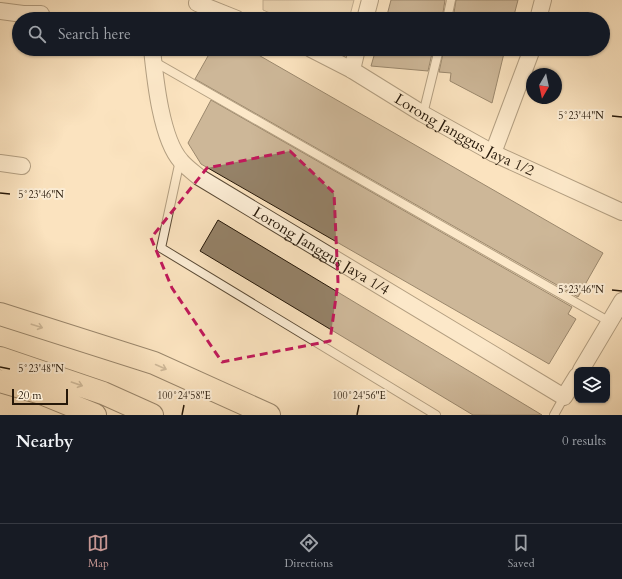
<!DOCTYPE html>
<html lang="en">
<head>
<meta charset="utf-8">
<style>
  body { margin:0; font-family:Cardo,serif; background:#242831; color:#f1f3f6 }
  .controls { position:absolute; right:12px; bottom:12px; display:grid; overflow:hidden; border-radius:8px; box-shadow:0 1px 3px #0004 }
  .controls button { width:36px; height:36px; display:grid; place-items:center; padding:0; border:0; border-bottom:1px solid #363941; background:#171b24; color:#f1f3f6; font:20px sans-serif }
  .compass { position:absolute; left:526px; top:68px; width:36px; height:36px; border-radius:50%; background:#171b24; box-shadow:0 1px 3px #0004; rotate:189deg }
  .scale { position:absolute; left:12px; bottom:10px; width:56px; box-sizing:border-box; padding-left:4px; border:2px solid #261809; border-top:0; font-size:11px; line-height:14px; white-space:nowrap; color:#261809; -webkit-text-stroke:3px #fcedd5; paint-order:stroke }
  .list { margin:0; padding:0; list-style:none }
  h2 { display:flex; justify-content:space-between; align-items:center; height:52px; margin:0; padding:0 16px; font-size:17px }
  h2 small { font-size:13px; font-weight:400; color:#9ea1a6 }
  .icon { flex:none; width:22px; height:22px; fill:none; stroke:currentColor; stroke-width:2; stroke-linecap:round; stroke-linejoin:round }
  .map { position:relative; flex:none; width:622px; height:415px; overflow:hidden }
  .search { position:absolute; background:#171b24; box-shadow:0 1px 3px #0004; left:12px; right:12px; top:12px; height:44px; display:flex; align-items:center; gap:10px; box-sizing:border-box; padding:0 14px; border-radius:22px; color:#9ea1a6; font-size:15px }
  .sheet { height:108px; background:#171b24 }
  nav { display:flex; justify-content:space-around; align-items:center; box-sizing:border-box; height:56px; border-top:1px solid #363941; background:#171b24; font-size:11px; color:#9ea1a6 }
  nav a { display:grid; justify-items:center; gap:2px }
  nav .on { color:#c59692 }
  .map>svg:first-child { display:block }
  .green { fill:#d7c0a0; stroke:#7e6c54 }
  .building { fill:#958268; stroke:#261809 }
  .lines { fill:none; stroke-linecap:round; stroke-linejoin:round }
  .lane-casing { stroke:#5b4b36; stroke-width:10 }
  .street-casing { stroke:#5b4b36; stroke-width:18 }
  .highway-casing { stroke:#261809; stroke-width:24 }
  .lane { stroke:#fcedd5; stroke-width:8 }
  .street { stroke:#fcedd5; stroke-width:16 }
  .highway { stroke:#fbe3bf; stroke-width:22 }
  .oneway { stroke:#9b886d }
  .marked { fill:none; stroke:#c2185b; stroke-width:3; stroke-dasharray:8 5; stroke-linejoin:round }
  .ticks { fill:none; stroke:#261809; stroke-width:1.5 }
  .labels { text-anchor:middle; stroke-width:4; stroke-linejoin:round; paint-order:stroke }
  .street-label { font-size:15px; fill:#261809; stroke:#fcedd5 }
  .ticks-label { font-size:10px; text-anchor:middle; fill:#261809; stroke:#fcedd5; stroke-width:4; stroke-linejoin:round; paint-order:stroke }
</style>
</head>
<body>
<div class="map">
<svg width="622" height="415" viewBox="0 0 622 415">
  <rect width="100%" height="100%" fill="#fbe3bf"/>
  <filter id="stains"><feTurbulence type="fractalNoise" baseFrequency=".005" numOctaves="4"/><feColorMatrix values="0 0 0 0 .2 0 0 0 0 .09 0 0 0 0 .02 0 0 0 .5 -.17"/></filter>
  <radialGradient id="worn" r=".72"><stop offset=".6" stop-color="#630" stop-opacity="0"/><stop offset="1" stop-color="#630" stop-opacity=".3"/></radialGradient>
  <path class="green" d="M263,0H354L349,19H284L263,10Z"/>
  <path class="building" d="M391,0H445L442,19H386Z
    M456,0H518L513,19H453Z
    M212,49H248L603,253L578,297L195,79Z
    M376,49H433L428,71L371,66Z
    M444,49H505L492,103L450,81L451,73L439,72Z
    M211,100L572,307L568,314L576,319L549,364L201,164L188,143Z
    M218,220L542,415H473L200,251Z"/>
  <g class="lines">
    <defs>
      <path id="lane" d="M447,19L451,0
        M153,61L610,322
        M423,114L439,49
        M180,160L161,248L436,415
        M554,415L564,397"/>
      <g id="street">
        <path d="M197,3L237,19"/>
        <path d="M0,11L23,14H41"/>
        <path d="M365,19L370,0"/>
        <path d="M538,19L543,0"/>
        <path id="s1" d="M152,49C155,78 161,139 181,161C186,167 193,172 199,177L564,397L577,376"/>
        <path id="s2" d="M311,49L352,70L423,114L493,153L622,212"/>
        <path d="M352,70L357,49"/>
        <path d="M493,153L532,49"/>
        <path d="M0,163L22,166"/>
        <path d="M581,370L622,301"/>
      </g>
      <path id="highway" d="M0,314L154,363L269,415
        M0,358L103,393L152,415
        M0,381L41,393L95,415"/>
    </defs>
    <use href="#lane" class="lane-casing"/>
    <use href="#street" class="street-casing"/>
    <use href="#highway" class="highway-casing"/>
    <use href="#lane" class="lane"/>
    <use href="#street" class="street"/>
    <use href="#highway" class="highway"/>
  </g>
  <defs><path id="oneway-shaft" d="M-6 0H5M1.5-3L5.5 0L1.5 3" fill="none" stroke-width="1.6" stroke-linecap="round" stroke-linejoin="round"/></defs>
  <g class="oneway">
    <use href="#oneway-shaft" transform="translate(37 326) rotate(18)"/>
    <use href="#oneway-shaft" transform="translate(161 367) rotate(24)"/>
    <use href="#oneway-shaft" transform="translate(77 384) rotate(19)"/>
  </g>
  <path d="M0 0H622V415H0ZM290,151L334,193L338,282L330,341L222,362L172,288L151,238L207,168Z" fill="#fbe3bf" fill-opacity=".55" fill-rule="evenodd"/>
  <path class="marked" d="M290,151L334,193L338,282L330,341L222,362L172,288L151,238L207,168Z"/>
  <path class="ticks" d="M612,116L622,117M0,193L10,194M612,290L622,291M0,367L10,369M182,415L184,405M357,415L359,405"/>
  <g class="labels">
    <g class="street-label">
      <text dy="5" stroke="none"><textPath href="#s2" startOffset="176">Lorong Janggus Jaya 1/2</textPath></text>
      <text dy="5" stroke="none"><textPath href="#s1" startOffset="284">Lorong Janggus Jaya 1/4</textPath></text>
    </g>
  </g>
  <g class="ticks-label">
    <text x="581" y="119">5°23'44"N</text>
    <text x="41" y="198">5°23'46"N</text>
    <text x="581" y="293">5°23'46"N</text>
    <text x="41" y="372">5°23'48"N</text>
    <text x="184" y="399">100°24'58"E</text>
    <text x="359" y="399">100°24'56"E</text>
  </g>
  <rect width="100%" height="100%" filter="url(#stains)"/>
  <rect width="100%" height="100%" fill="url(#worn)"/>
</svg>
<div class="controls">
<button><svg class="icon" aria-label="layers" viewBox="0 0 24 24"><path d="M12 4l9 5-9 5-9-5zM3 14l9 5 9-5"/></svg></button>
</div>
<svg class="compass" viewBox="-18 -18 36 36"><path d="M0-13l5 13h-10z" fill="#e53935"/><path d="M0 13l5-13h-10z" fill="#9ea1a6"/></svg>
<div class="scale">20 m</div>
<div class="search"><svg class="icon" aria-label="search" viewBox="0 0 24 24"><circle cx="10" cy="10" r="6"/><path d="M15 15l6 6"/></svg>Search here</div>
</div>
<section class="sheet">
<h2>Nearby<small>0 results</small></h2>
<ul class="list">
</ul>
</section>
<nav>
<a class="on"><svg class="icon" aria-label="map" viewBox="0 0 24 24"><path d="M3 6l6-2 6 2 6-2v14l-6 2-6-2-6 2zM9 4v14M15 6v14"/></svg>Map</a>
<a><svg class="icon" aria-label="directions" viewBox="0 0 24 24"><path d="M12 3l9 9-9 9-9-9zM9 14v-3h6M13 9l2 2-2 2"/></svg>Directions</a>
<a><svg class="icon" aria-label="saved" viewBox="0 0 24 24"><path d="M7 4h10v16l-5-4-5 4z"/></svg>Saved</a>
</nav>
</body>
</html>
